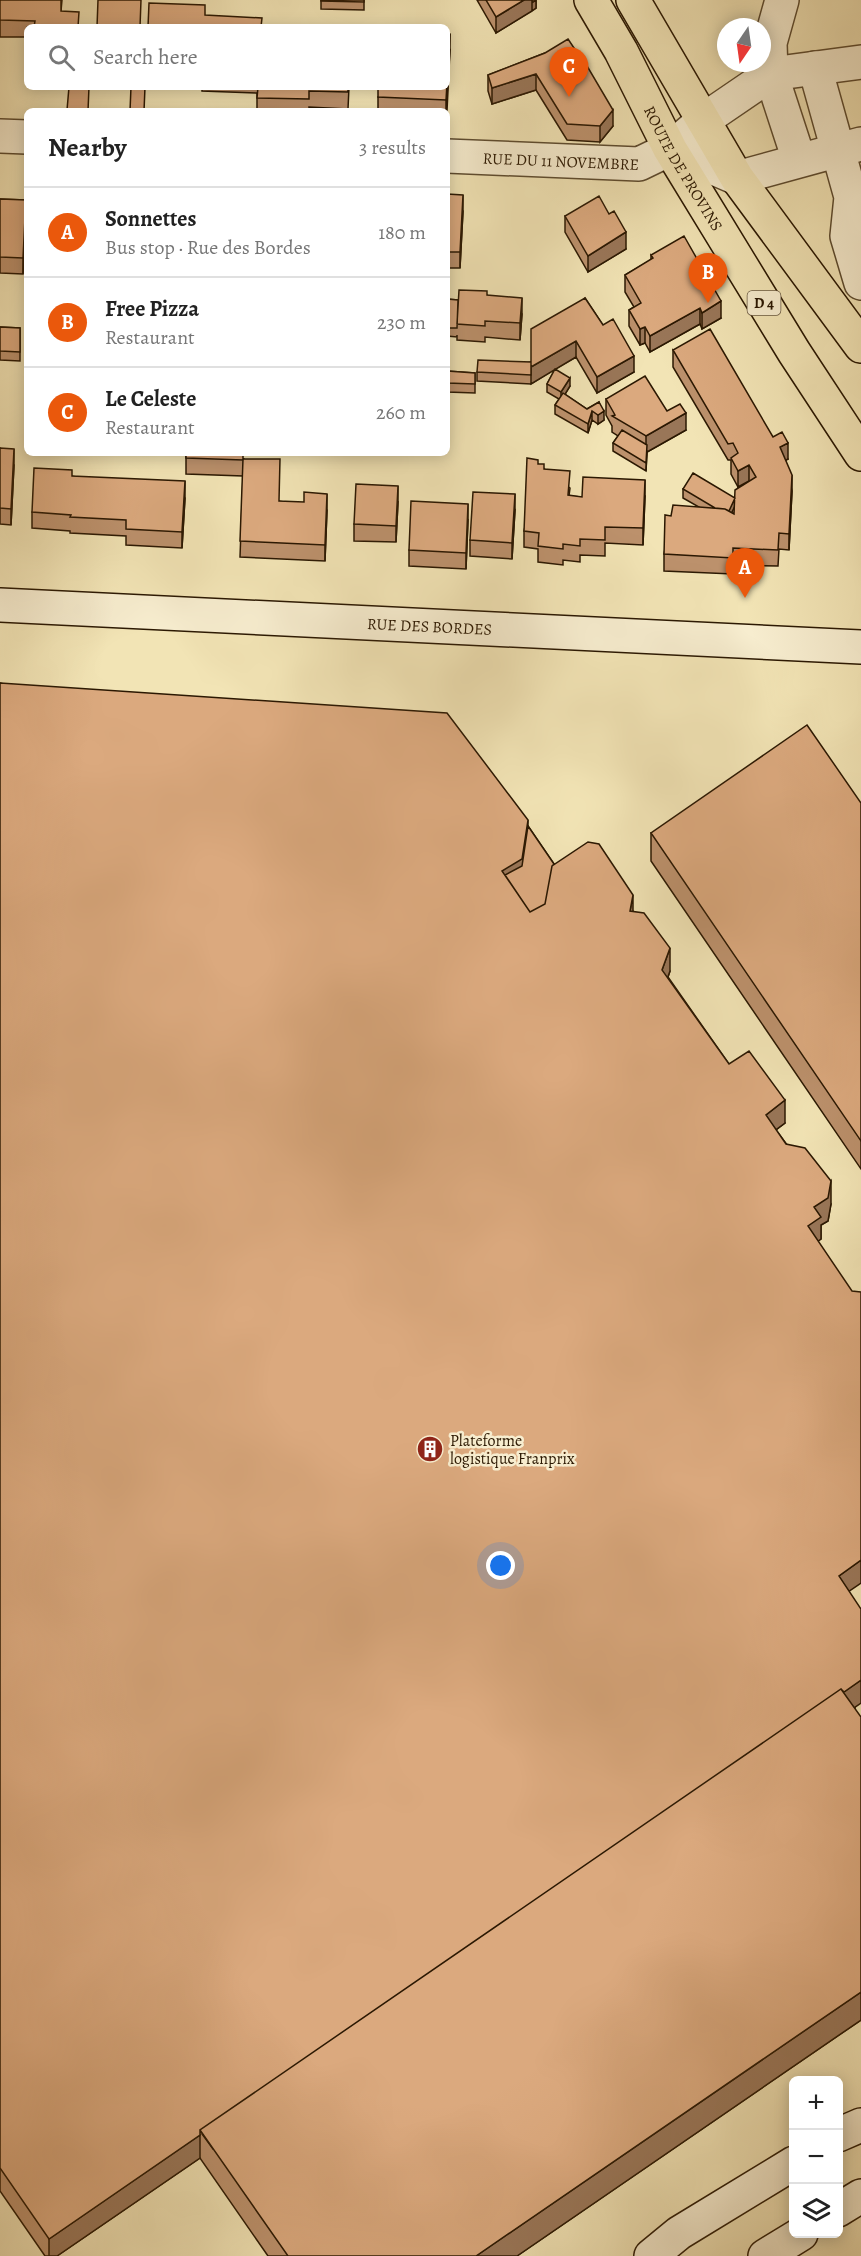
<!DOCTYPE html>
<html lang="en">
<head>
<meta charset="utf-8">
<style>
  body { margin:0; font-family:Alegreya,serif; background:#f6f6f6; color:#222 }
  .controls { position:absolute; right:18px; bottom:18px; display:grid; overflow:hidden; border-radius:9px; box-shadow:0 3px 15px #0003 }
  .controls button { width:54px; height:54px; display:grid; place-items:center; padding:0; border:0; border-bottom:2px solid #e0e0e0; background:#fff; color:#222; font:30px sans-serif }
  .compass { position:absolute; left:717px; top:18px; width:54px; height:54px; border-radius:50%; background:#fff; box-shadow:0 3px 15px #0003; rotate:193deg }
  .you { position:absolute; left:501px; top:1566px; width:21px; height:21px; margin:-15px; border:4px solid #fff; border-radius:50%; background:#1a73e8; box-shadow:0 0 0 9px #1a73e833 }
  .badge { display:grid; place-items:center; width:39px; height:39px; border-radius:50%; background:#ea580c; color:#fff; font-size:20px; font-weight:700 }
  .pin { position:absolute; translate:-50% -50px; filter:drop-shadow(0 2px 3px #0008) }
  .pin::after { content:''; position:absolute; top:32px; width:21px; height:18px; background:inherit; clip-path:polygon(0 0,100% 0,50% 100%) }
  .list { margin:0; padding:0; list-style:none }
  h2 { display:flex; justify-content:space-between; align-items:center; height:78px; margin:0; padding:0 24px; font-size:26px }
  h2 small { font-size:20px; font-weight:400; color:#767676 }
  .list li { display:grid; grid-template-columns:39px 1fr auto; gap:18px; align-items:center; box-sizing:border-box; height:90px; padding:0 24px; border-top:2px solid #e0e0e0 }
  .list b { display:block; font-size:22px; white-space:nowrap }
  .list p { margin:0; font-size:20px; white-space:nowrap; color:#767676 }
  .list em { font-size:20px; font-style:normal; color:#767676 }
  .icon { flex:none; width:33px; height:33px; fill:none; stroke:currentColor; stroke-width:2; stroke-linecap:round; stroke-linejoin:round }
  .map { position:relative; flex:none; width:861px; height:2256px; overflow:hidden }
  .search { position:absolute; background:#fff; box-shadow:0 3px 15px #0003; left:24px; top:24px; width:426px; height:66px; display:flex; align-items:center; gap:15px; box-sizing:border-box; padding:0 21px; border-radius:9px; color:#767676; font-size:22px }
  .panel { position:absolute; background:#fff; box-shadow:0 3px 15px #0003; left:24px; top:108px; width:426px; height:348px; border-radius:9px }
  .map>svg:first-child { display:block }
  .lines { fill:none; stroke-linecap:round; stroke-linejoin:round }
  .street-casing { stroke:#5d4b2f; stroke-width:36 }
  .secondary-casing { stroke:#2b1802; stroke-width:36 }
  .primary-casing { stroke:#2b1802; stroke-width:36 }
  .street { stroke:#f7edcf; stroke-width:33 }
  .secondary { stroke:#f7edcf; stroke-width:33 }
  .primary { stroke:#f2e4b5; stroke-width:33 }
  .wall { fill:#bc916c; stroke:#2b1802; stroke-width:1.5 }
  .shaded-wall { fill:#997658; stroke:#2b1802; stroke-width:1.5 }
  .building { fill:#dba97e; stroke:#2b1802; stroke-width:1.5 }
  .labels { text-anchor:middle; stroke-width:5; stroke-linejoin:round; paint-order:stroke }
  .shield { fill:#f7edcf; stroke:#685840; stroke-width:1.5 }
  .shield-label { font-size:15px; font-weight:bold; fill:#2b1802 }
  .street-label { font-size:16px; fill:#2b1802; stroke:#f7edcf }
  .poi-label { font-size:16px; fill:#2b1802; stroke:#f7edcf; text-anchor:start }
</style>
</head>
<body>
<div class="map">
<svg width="861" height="2256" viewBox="0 0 861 2256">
  <rect width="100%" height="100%" fill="#f2e4b5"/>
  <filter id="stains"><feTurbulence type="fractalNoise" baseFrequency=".00333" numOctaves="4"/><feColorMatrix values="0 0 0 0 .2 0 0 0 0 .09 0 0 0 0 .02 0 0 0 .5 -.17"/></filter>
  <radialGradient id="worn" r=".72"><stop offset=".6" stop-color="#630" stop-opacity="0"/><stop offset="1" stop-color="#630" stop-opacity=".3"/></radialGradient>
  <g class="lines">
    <defs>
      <g id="street">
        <path d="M782,0L770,43L771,74L799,160"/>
        <path d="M815,68L851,197L847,236L861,283"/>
        <path d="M0,136L27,137"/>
        <path d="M670,149L737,178L861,144"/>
        <path id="s1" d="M447,156L639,164L670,149L705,119L771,74L861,62"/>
      </g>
      <g id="secondary">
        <path id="s2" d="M0,605L861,647"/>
        <path d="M838,2135L861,2125"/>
        <path d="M838,2210L861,2196"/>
        <path d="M651,2256L679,2233L794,2163"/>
        <path d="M765,2256L801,2234"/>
      </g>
      <g id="primary">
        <path id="s3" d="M591,0L621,51L670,149L794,352L861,454"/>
        <path d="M633,0L737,178L861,346"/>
      </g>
    </defs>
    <use href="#street" class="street-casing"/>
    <use href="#secondary" class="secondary-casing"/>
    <use href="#primary" class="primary-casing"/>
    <use href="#street" class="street"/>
    <use href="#secondary" class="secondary"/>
    <use href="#primary" class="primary"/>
  </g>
  <path class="wall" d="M0,0H62L61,11L79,27H27V37H0Z
    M321,0H364V10L321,9Z
    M477,0H536V8L496,33Z
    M450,50L447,111H378V97Z
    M545,53L613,126L600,142L567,140L536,90L492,104L488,91V75Z
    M202,87H349L348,109L309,107V111H257V93L202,91Z
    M27,173V235L25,234L23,274L0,273V199L26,200Z
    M447,194L463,211L460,268H447Z
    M609,214L626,249L588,272L565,232V216Z
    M651,255L721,318L702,329L700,324L650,352L645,343L640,345L629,326V310L634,307L625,292V275L651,260Z
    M487,295L522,314L520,340L485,337V342L457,340V335V337L447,336V299L458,300Z
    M585,298L634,372L597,393L576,357L555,369L570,386L565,394L587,409L599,402L604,420L598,424L592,420L588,433L555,414V405L559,399L547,392V384L555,369L531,384L477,381V372L531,362Z
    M0,327L20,328V361L0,360Z
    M673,350L773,437L788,459L785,460L792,491L789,550L779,549L778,566L733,565V574L664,571V554L671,516L699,507L683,498V489L735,498L749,482L738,487L731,474V460H728L673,367Z
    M447,371L475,373V393L447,392Z
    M606,399L667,411L686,430L647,452L646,471L613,451V443L618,436L612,432V426L606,415Z
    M0,448L14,465L11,525L0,524Z
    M186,453L244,459L279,501L327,510L325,561L240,557L243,476L186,474Z
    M538,464L570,488L569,496L582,497L645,496L643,545L605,543V556L580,555V562L563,560V565L538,562V549L524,547V531Z
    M72,476L185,498L182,548L126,545V536L70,533V531L32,528V512Z
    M398,502L396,542L354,541V524Z
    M515,510L512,559L470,556V540Z
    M468,520L466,569L409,566V550Z
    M0,683L528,826L554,864L633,911L670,971L668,977L729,1064L785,1123L776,1130L831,1204L828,1221L821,1225V1239L818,1241L849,1591L855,1707L861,2020L517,2256H268L200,2158L57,2256H45L0,2191Z
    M861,803V1169L651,861V833Z"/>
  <path class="shaded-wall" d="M524,0H532V11L496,33V17Z
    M536,0V8L532,11V3Z
    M450,34V50L446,111V100Z
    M536,74V90L492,104V88Z
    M613,110V126L600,142V126Z
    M463,195V211L460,268V252Z
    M25,218V234L23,274V258Z
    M626,232V249L588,272V256Z
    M522,298V314L520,340V323Z
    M721,301V318L702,329V313Z
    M700,308V324L650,352V336Z
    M645,327V343L640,345V329Z
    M576,341V357L531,384V367Z
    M634,356V372L597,393V377Z
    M570,378V386L561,401V392Z
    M592,411V420L588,433V424Z
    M604,411V420L598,424V415Z
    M686,413V430L647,452L646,471L647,452L646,453V436Z
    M788,443V459L780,464V447Z
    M14,449V465L11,525V509Z
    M749,465V481L738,487V471Z
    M792,475V491L789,550V534Z
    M645,480V496L643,545V528Z
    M185,481V498L182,548V532Z
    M398,486V502L396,542V526Z
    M327,494V510L325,561V545Z
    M515,494V510L512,559V543Z
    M735,498V506L726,524V515Z
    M468,504V520L466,569V553Z
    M528,820V843L522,882L510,889L502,871Z
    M633,895V918L630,911Z
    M670,948V971L662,993V970Z
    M785,1100V1123L766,1137V1115Z
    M831,1181V1204L828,1221L821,1225V1239L808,1249V1226L814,1207Z
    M861,1560V1583L839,1598V1576Z
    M861,1680V1703L213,2149L202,2134Z
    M861,1992V2020L517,2256H476Z
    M200,2135V2158L57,2256H49V2239Z"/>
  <path class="building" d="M0,0H61V11L79,12L78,27H34L35,21L0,20Z
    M98,0H141L140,27H97Z
    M321,0H364V2L321,1Z
    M486,0H524L496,17Z
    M149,3L205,5V15L262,18L261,27H148Z
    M447,34H450L446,100L378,97V87H447Z
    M568,39L578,54H580L613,110L600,126L567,124L536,74L492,88L488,75L545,53Z
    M69,87H89L88,111L67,110Z
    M131,87H145L144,111H130Z
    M258,87H348V92L309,91V99L257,98Z
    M27,173V218H25L23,258L0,257V199L26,200Z
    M447,194L463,195L460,252H447Z
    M599,196L609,214L614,211L626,232L588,256L565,216Z
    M684,236L721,301L702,313L700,308L650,336L645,327L640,329L629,310L641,303L625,275L653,258L651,255Z
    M459,290L487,291V295L522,298L520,323L485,321V326L457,324Z
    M585,298L603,325L613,319L634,356L597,377L576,341L531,367V329Z
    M447,299L458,300L457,328H447Z
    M0,327L20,328V352L0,351Z
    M710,329L773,437L782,432L788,443L780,447L792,475L789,534L779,533L778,550L733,548V558L664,554L665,515L671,516L673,505L725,509L734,514L735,490L756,477L749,465L738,471L731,458L738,453L733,443L728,444L673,350Z
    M478,360L531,362V375L477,372Z
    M555,369L570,378L561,392L547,384Z
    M447,371L475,373V384L447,383Z
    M645,376L667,411L680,404L686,413L646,436L612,416L615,415L606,399Z
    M563,393L587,409L599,402L604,411L598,415L592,411L588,424L555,405Z
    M622,430L647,445L646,463L613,443Z
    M0,448L14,449L11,509L0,508Z
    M186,453H243V460L186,458Z
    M527,458L538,460V464H544V469L570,471L568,495L582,497L583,477L645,480L643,528L605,527V540L580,539V546L563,544V549L538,546L539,533L524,531Z
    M243,459H280L279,501L304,502V492L327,494L325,545L240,541Z
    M34,468L72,470V476L185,481L182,532L126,529V520L70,517L71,515L32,512Z
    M693,473L735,498L729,511L725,509L715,508L683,489Z
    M356,484L398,486L396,526L354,524Z
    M473,492L515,494L512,543L470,540Z
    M411,501L468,504L466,553L409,550Z
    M0,683L447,713L528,820L522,859L502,871L530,912L545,904L552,866L588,842L599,844L633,895L630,911L644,913L670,948L662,970L729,1064L749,1051L785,1100L766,1115L786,1144L805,1148L831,1181L828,1198L814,1207L821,1217L808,1226L852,1291L861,1292V1560L839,1576L861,1609V1680L844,1692L841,1689L200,2130V2135L49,2239L0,2168Z
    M807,725L861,803V1141L651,833Z
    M528,826L554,864L552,866L545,904L530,912L505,875L522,866Z
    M841,1689L861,1717V1992L476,2256H288L200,2130Z"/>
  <defs>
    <symbol id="building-disc" viewBox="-11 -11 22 22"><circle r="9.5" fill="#8f2418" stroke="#f7edcf"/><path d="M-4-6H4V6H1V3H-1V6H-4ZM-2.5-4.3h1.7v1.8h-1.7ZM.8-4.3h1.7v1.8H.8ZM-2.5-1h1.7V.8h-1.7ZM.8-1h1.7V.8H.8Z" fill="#fff"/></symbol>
  </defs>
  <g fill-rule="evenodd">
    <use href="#building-disc" x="415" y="1434" width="30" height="30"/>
  </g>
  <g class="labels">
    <rect class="shield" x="747.5" y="291" width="33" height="24" rx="4.5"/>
    <g class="shield-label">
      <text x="764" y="308">D 4</text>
    </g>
    <g class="street-label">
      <text dy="6" stroke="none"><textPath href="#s1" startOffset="114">RUE DU 11 NOVEMBRE</textPath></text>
      <text dy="6" stroke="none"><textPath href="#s3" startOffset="192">ROUTE DE PROVINS</textPath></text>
      <text dy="6" stroke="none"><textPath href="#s2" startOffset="430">RUE DES BORDES</textPath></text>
    </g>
    <g class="poi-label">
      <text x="450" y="1446">Plateforme<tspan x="450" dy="18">logistique Franprix</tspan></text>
    </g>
  </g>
  <rect width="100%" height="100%" filter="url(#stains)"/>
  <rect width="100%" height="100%" fill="url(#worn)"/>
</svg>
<div class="controls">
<button>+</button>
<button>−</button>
<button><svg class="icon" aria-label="layers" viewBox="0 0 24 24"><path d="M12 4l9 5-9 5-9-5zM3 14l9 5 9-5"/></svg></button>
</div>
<svg class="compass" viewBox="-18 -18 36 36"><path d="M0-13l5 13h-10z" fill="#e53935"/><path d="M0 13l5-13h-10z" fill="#767676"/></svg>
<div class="you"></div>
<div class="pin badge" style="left:745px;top:598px">A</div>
<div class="pin badge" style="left:708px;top:303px">B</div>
<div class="pin badge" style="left:569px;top:97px">C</div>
<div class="search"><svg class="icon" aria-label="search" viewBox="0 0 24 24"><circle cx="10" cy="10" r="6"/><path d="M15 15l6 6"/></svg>Search here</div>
<section class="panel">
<h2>Nearby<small>3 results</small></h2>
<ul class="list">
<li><span class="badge">A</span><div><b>Sonnettes</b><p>Bus stop · Rue des Bordes</p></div><em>180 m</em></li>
<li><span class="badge">B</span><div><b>Free Pizza</b><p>Restaurant</p></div><em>230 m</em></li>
<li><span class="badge">C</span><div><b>Le Celeste</b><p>Restaurant</p></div><em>260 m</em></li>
</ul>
</section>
</div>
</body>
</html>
